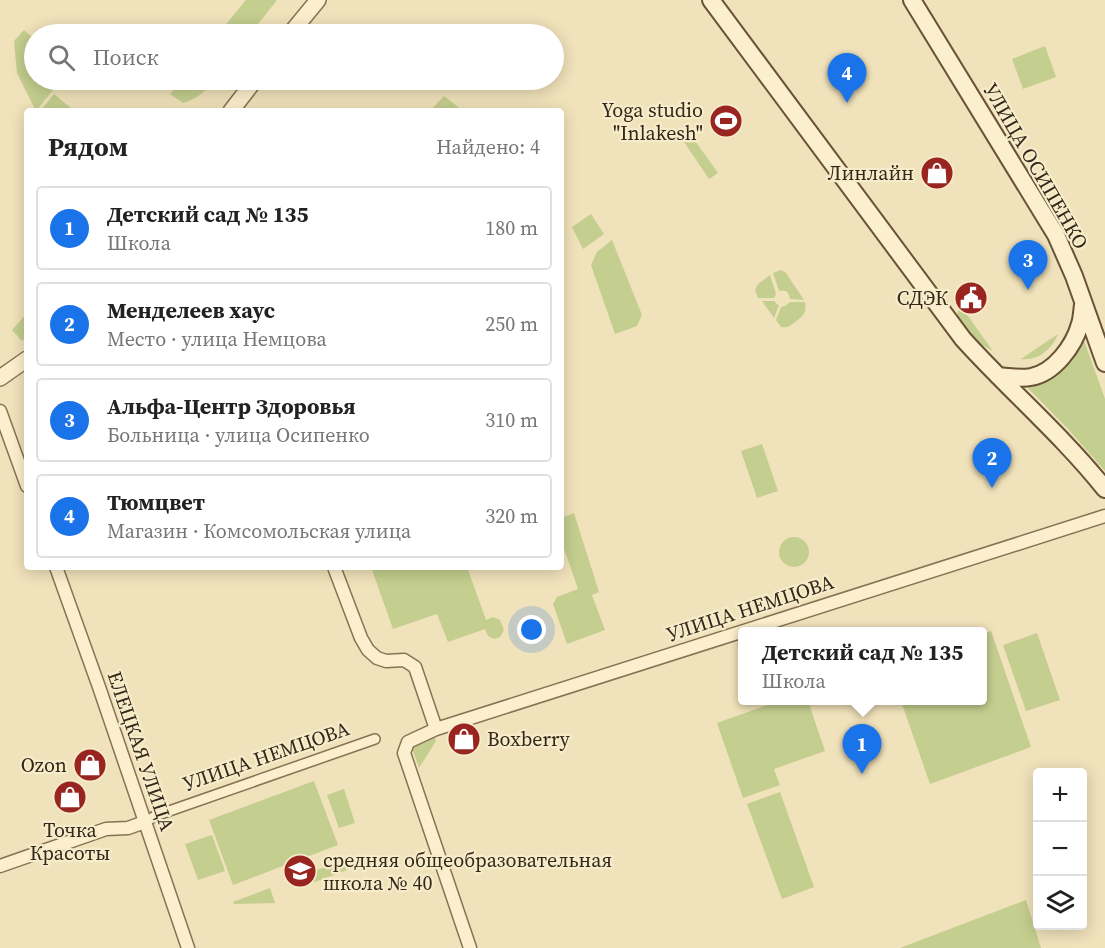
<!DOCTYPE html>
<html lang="ru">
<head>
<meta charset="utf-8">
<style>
  body { margin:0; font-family:"Source Serif 4",serif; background:#f2f2f2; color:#222 }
  .controls { position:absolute; right:18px; bottom:18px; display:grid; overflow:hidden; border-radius:6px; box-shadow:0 3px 15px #0003 }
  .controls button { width:54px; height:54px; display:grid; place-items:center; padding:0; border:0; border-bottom:2px solid #e0e0e0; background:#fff; color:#222; font:30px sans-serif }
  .you { position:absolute; left:532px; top:630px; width:21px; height:21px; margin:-15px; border:4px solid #fff; border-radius:50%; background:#1a73e8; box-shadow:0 0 0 9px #1a73e833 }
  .badge { display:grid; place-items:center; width:39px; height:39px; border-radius:50%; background:#1a73e8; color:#fff; font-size:20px; font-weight:700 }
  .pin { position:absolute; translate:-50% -50px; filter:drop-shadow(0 2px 3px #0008) }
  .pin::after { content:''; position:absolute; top:32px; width:21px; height:18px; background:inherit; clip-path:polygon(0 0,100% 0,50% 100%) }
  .popup { position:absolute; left:738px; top:627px; width:249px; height:78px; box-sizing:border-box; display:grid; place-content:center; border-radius:6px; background:#fff; filter:drop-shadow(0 2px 4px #0005); font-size:20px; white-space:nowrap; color:#767676 }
  .popup b { font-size:22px; color:#222 }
  .popup::after { content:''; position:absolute; left:50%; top:100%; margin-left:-12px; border:12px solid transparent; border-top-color:#fff }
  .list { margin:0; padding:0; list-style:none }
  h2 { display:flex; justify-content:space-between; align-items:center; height:78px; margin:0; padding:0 24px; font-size:26px }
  h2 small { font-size:20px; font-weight:400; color:#767676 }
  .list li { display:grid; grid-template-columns:39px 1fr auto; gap:18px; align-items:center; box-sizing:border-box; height:84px; margin:0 12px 12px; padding:0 12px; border:2px solid #e0e0e0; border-radius:6px }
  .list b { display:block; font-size:22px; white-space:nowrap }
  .list p { margin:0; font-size:20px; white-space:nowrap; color:#767676 }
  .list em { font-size:20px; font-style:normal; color:#767676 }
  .icon { flex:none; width:33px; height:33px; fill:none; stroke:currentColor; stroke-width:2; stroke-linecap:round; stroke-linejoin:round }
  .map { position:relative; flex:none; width:1105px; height:948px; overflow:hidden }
  .search { position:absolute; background:#fff; box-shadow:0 3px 15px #0003; left:24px; top:24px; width:540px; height:66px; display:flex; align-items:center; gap:15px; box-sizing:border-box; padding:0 21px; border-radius:33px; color:#767676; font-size:22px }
  .panel { position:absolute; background:#fff; box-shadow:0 3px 15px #0003; left:24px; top:108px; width:540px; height:462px; border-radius:6px }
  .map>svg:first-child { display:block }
  .green { fill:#c4ce8e }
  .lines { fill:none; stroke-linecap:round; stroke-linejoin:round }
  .pedestrian-casing { stroke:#877254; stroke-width:12 }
  .minor-casing { stroke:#877254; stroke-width:15 }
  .tertiary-casing { stroke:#877254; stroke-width:18 }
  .secondary-casing { stroke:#695237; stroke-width:20 }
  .pedestrian { stroke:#fbefcd; stroke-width:9 }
  .minor { stroke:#fbefcd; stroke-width:12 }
  .tertiary { stroke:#fbefcd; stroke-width:15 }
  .secondary { stroke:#fbefcd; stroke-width:16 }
  .labels { text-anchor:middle; stroke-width:4.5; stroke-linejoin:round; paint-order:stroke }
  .poi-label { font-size:20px; fill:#35281a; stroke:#f7ecca; text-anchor:end }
  .street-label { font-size:20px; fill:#35281a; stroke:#f7ecca }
</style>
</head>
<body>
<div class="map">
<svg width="1105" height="948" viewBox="0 0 1105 948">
  <rect width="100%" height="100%" fill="#f0e2ba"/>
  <path class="green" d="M246,0H277L250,34H218Z
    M24,30L34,39V80H64L53,90L36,111L17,73L14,41Z
    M1045,46L1056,77L1023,89L1012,59Z
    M182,80H215C205,91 198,99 183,103L170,94Z
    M54,94L72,109L71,111H40Z
    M444,96L462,110L473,111H430Z
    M688,131L718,173L709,179L680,136Z
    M591,214L604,234L583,249L572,227Z
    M612,240L642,315L637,326L615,334L591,265L597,252Z
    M781,270L786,273L804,300L790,299C789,292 786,289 779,291L773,273Z
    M770,275L776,294L774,298H758L755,290L758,284Z
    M762,301H775L776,304L779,305L774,318Z
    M790,302H805C807,313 803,316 795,322C790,326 788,328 781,327L776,320L781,307L785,306Z
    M960,305L993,351C975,343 968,331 957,315Z
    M27,313V336L22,341L12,330Z
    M1081,332L1105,399V471L1068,429L1025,385Z
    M1058,334C1052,349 1038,361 1021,359Z
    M762,444L778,491L757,498L741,451Z
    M574,513L599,592L592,595L605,630L567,644L553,604L557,597L578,589L561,540V518Z
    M779 552a15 15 0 1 1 30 0a15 15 0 1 1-30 0Z
    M371,567H467L486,620L493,617L500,620L504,630L500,637L494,639L488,636L485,629L448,642L437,614L393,629Z
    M991,631L1031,747L930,784L901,701L982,700V634Z
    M1037,633L1060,700L1026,711L1003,645Z
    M782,700L808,701L825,751L774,769L780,785L743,798L717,723Z
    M434,734L436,741L419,768L411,745Z
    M314,781L338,845L233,885L209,820Z
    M344,789L355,823L339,828L327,795Z
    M780,792L814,887L782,899L747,804Z
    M212,835L225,871L198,880L185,844Z
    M344,860L347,870L307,885L303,875Z
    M270,888L275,903L234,904L233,902Z
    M1026,900L1041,948H900Z"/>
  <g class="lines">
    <defs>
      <path id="pedestrian" d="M145,822L155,816L375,739"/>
      <path id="minor" d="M0,411L27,486
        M56,567L99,687L188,948
        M334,567L361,638L368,650L377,658L386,661L404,660L415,667L436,729
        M0,866L106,829L128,828L145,822
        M470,948L404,753L408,742L436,729L1105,516"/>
      <path id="tertiary" d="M290,34L318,0
        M231,111L255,80
        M0,378L27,359"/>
      <path id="secondary" d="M711,0L963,339C1009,390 1062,435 1105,489
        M912,0L1056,235L1074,276L1105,363
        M998,376C1009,377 1020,379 1031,377C1054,373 1074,346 1080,324C1082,318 1082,311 1083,305"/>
    </defs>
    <use href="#pedestrian" class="pedestrian-casing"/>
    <use href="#minor" class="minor-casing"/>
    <use href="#tertiary" class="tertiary-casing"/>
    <use href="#secondary" class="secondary-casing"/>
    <use href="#pedestrian" class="pedestrian"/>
    <use href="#minor" class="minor"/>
    <use href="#tertiary" class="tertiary"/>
    <use href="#secondary" class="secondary"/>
  </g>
  <defs>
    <symbol id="stadium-disc" viewBox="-11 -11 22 22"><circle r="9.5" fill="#992521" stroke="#f7ecca"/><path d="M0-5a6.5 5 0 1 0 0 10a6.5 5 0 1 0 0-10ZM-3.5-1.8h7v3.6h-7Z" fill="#fff"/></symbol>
    <symbol id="shop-disc" viewBox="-11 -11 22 22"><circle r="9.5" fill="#992521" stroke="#f7ecca"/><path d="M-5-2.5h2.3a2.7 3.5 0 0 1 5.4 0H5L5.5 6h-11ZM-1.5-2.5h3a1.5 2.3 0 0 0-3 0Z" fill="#fff"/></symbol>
    <symbol id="civic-disc" viewBox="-11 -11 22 22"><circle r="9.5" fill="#992521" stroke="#f7ecca"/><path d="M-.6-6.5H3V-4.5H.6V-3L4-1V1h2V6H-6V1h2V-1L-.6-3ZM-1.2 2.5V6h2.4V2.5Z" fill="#fff"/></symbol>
    <symbol id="school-disc" viewBox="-11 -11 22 22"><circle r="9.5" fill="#992521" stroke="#f7ecca"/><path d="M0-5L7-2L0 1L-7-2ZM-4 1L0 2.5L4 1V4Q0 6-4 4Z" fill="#fff"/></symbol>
  </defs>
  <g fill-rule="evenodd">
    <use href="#stadium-disc" x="707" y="102" width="38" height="38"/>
    <use href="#shop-disc" x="918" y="154" width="38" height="38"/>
    <use href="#civic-disc" x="952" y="279" width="38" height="38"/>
    <use href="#shop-disc" x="445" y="720" width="38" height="38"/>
    <use href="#shop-disc" x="71" y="746" width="38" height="38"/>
    <use href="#shop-disc" x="51" y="778" width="38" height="38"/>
    <use href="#school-disc" x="281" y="852" width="38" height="38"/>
  </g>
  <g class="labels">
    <g class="poi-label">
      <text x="703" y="117">Yoga studio<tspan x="703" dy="23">"Inlakesh"</tspan></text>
      <text x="914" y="180">Линлайн</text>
      <text x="948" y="305">СДЭК</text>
      <text x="487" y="746" text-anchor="start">Boxberry</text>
      <text x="67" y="772">Ozon</text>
      <text x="70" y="837" text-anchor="middle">Точка<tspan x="70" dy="23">Красоты</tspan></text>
      <text x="323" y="867" text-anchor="start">средняя общеобразовательная<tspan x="323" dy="23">школа № 40</tspan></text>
    </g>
    <g class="street-label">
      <text transform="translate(1036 166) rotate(60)" y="7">УЛИЦА ОСИПЕНКО</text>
      <text transform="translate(750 608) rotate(-18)" y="7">УЛИЦА НЕМЦОВА</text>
      <text transform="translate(141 751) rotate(71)" y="7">ЕЛЕЦКАЯ УЛИЦА</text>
      <text transform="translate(266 756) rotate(-19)" y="7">УЛИЦА НЕМЦОВА</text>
    </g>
  </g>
</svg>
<div class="controls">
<button>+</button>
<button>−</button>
<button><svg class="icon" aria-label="layers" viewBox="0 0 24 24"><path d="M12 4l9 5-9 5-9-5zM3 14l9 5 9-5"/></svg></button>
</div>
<div class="you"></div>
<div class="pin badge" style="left:862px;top:774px">1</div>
<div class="popup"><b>Детский сад № 135</b>Школа</div>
<div class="pin badge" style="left:992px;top:488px">2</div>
<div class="pin badge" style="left:1028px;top:290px">3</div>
<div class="pin badge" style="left:847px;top:103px">4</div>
<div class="search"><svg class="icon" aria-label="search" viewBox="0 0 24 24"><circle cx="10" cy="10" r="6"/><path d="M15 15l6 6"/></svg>Поиск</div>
<section class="panel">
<h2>Рядом<small>Найдено: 4</small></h2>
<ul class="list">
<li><span class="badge">1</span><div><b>Детский сад № 135</b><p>Школа</p></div><em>180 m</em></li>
<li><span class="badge">2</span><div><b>Менделеев хаус</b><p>Место · улица Немцова</p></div><em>250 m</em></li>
<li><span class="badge">3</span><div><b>Альфа-Центр Здоровья</b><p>Больница · улица Осипенко</p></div><em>310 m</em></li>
<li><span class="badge">4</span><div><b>Тюмцвет</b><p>Магазин · Комсомольская улица</p></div><em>320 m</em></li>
</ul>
</section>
</div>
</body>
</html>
